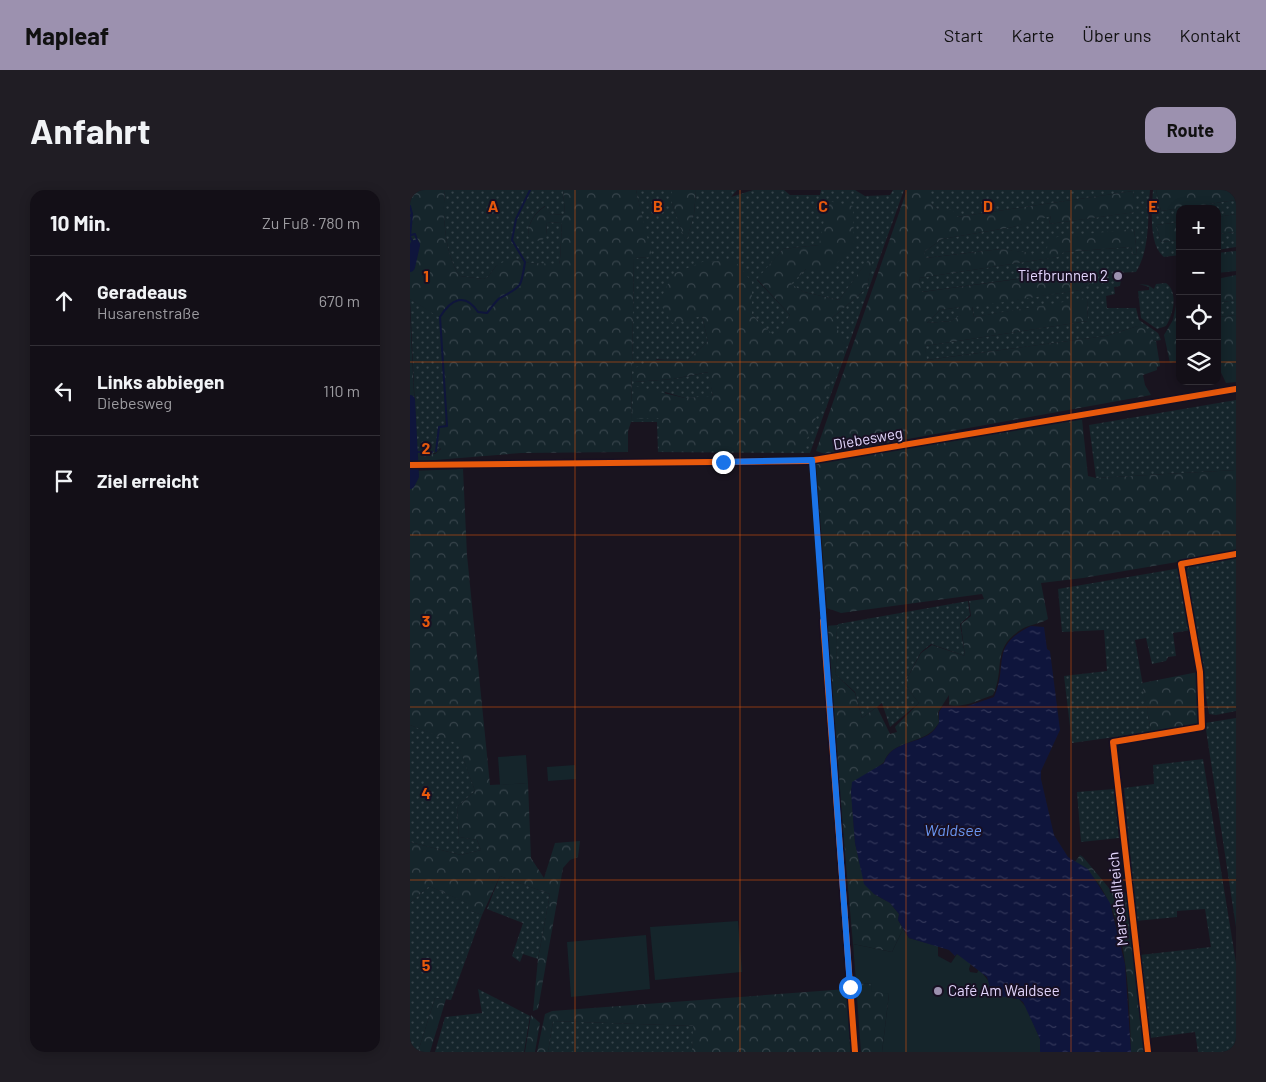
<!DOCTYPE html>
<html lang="de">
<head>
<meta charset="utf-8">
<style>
  body { margin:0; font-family:Barlow,sans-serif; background:#201d24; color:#f1f3f6 }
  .controls { position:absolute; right:15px; top:15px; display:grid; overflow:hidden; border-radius:10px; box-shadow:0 2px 12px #0003 }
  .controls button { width:45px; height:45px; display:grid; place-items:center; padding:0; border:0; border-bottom:1px solid #322f36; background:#130f17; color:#f1f3f6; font:25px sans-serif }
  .stop { position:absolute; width:15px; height:15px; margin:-11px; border:4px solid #1a73e8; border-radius:50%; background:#fff }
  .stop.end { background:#1a73e8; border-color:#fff; box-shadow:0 1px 5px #0008 }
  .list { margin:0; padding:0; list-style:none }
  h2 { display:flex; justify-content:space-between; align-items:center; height:65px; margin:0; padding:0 20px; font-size:21px }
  h2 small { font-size:16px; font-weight:400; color:#9d9ca1 }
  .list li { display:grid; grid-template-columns:32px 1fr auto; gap:15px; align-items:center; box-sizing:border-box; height:90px; padding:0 20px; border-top:1px solid #322f36 }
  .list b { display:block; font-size:19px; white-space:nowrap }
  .list p { margin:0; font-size:16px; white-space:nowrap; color:#9d9ca1 }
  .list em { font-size:16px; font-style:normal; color:#9d9ca1 }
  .icon { flex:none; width:28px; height:28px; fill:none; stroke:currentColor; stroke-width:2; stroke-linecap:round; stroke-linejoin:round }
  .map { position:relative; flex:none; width:826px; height:862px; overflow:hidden; border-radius:15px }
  header { display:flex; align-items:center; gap:30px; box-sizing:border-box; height:70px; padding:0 25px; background:#9c91af; color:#111 }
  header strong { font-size:24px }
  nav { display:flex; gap:28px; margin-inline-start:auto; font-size:18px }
  .intro { display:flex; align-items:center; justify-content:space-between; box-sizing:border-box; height:120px; padding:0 30px }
  h1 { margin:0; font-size:35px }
  .button { padding:12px 22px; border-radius:15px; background:#9c91af; color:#111; font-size:18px; font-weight:700 }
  main { display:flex; gap:30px; padding:0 30px }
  aside { flex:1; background:#130f17; border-radius:15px; box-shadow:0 2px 12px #0003 }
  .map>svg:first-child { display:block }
  .grass { fill:url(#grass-dots); fill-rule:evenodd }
  .forest { fill:url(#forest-crowns); fill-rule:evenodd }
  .green { fill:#15252b }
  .water { fill:url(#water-ripples) }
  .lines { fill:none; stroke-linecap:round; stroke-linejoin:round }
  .stream { stroke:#0f153c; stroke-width:2 }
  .river { stroke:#0f153c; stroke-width:10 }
  .minor { stroke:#4f4a5f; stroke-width:5 }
  .cycleway-casing { stroke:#181023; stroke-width:9 }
  .cycleway { stroke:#e8590c; stroke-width:6 }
  .route { stroke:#1a73e8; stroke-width:6 }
  .grid { fill:none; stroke:#e8590c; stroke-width:1; stroke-opacity:0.55 }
  .poi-dot { fill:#9c91af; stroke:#181023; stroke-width:2 }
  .labels { text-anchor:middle; stroke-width:4; stroke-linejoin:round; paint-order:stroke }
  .poi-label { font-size:15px; fill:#e2d5fc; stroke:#181023; text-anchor:end }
  .street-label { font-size:15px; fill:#e2d5fc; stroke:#181023 }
  .water-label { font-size:16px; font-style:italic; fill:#6b97f4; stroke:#181023 }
  .grid-label { font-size:16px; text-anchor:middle; font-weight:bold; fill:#e8590c; stroke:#181023; stroke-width:4; stroke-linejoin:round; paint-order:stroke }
</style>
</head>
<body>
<header>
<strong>Mapleaf</strong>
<nav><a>Start</a><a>Karte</a><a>Über uns</a><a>Kontakt</a></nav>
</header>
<div class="intro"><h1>Anfahrt</h1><a class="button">Route</a></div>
<main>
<aside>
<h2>10 Min.<small>Zu Fuß · 780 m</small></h2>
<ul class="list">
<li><svg class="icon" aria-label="ahead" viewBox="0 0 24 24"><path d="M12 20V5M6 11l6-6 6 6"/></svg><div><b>Geradeaus</b><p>Husarenstraße</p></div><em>670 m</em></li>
<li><svg class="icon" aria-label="left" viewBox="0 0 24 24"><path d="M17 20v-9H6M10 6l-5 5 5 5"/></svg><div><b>Links abbiegen</b><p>Diebesweg</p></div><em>110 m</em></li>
<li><svg class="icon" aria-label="arrive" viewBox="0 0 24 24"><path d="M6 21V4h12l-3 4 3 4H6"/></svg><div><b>Ziel erreicht</b></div></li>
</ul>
</aside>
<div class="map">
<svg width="826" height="862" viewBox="0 0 826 862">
  <defs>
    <pattern id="grass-dots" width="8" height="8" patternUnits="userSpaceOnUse" patternTransform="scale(1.25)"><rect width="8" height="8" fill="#15252b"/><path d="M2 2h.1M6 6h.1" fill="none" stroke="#37444b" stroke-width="1.8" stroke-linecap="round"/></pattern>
    <pattern id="forest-crowns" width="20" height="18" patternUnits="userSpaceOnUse" patternTransform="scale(1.25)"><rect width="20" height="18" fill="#15252b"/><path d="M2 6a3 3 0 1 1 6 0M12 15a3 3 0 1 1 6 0" fill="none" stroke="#37444b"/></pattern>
    <pattern id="water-ripples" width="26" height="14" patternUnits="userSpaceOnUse" patternTransform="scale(1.25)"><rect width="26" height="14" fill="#0f153c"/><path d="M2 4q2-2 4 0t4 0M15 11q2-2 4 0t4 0" fill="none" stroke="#323659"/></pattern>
  </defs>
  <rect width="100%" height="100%" fill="#19141f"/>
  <path class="grass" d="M35,0H153L155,24L141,25L135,16C124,23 118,33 118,47L136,46L137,32L152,33C151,42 151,70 149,75L119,73L106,69L86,76L78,87L73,89L50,86C35,67 32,24 35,0Z
    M226,0H262V13L276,52L284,24L286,0H327L321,7L343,0H374L380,5H410L411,0H445L455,6L480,5L483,0H494L400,263L248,262L247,232H221L224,68L241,67ZM409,55L421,79H396L380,94L394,102L429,110L463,64L457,98L422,128L251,260V228L255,202L275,208L303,207L299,182L263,189L224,192L247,169L278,170L298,151L292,126L342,92V124L365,148L380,125L347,90L373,59Z
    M521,0H740C737,28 741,57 726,82L705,83L706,89H711L710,96L704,97L705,104L696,106L697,118H726L729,130L748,143L751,150L743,151L728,136L696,146L516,170L515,156L678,131L677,109L564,127L562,116L670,100L688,88L687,82L673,80L511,102L509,88L647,67L654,62L721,57L723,65L727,64L724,39L636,66L591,59L515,68L514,62L532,49L603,37L641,25L639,34L725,22L723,1L547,27L529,20L521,14Z
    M743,0H746L751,21L826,10V24L807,27V19H770V32L746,35L751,52L770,50V65L754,67C738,55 742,18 743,0Z
    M826,42V57L807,60V44Z
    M756,93C769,103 763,124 756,136L747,139L731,128L728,101L739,100V97L729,94L738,95L744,99L746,94Z
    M0,109L30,127C32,151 43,246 29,260C24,266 14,264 7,264Z
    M826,110V125L807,127V113Z
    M551,117L552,125L541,131L517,133L530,120Z
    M826,210V280L686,288L679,235Z
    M826,367V521L806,525L799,524L775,385L779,375Z
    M771,378L782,440L763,443L766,466L758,467L756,471L742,474L736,448L725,450L741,542L662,553L654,486L697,481L694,440L652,442L648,399Z
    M558,411L560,425L550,434L555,466L521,454L511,462L494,494L509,513L480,537L472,513L452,528L445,502L425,484C428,467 424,452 428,434Z
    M826,528V737L795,533Z
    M0,535L48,553L65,601L47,617L49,647L67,650L71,660L51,665L0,652Z
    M793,569L826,773V862H788L785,842L740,848L730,765L801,757L795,719L767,721V727L726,731L714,598L744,594L743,575Z
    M704,599L709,648L671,652L667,602Z
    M90,686L140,704L128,769L113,764L110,772L102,766L113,733L77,719Z
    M19,696L60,714L59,720L72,725L41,810L25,808L8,862H0V713Z
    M68,799L120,826L114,862H25L35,827L72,823Z
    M143,831L284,836L282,862H138Z"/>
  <path class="forest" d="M0,0H35C32,24 35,67 50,86L73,89L78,87L86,76L97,70L106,69L119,73L149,74C151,71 151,41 152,33L137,32L136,46L131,51L123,50L118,47C118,33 124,23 136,16L141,25L155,24L153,0H226L242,67L224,68L221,232L218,241V262L111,263L0,272V124L7,264H25L31,259L28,256L29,237L37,236L30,128L0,109Z
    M262,0H286L284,24L276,53L262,13Z
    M497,0H521V14L529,20L542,19L547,27L723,1L726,22L639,34L641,26L603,37L532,49L514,62L516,68L591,59L636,65L638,51L647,47L724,39L727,64L723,65L721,57L654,62L648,67L509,88L512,102L673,80L687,82L688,88L670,100L562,117L564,127L677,108L678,131L515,156L517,170L696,146L728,136L740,141L743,151H746L750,176L747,177V180L733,185L735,195L741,205L415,264L406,261ZM551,117V125L541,131L517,133L530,120Z
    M746,0H826V10L751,21Z
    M418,11L443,16L444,55L421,79H396L381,94L394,102L429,110L464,62L457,98L422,128L436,156L392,261L251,260V228L222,229L224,196L275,208L303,206L298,182L263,189L224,192L225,178C242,167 258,169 278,170L298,151L292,126L262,133L249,112L263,84L292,72L324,70L342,92V124L365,147L380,125L347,89L373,59L409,55Z
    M826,24V42L807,44V27Z
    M770,32V50L751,52L746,35Z
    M826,61V81L807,83V63Z
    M826,85V110L807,113V89Z
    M770,95V170L760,173L754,145L763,130L766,115L769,112Z
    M826,125V192L816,193L807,174V127Z
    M672,229L678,286L686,288L826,280V362L673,388L631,393L638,429C630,434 621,434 612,439C580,459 596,477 583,505C567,510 556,518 539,515V505L528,522L529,533C526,536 524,540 521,542C507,553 480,553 474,572L441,599L445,653L454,690L464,704L480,713L489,724L488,730L493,739L482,762L443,754L415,436L428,435C424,452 428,467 425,484L445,503L452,528L467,517L480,544L487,542L485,537L509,513L494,494L511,463L522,455L555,466L551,434L561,426L559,411L574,409L572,404L431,423L417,418L406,273Z
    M53,279L57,365L80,595L118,593L121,668L134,688L145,653L170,651L168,667L160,670L153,678L128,819L123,821L128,769L140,704L90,686L72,725L58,720L59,714L19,696L0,713V652L51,665L71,660L67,650L49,647L47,617L65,601L48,554L0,535V281Z
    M788,482L790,534L741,542L732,493Z
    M670,665L673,667L704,704L717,703L736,862H721C719,806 720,704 665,672Z
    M446,793L462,794L479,804L472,862H451Z
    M437,799L442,862H282L283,836L143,831L138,862H127L135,824L142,821Z
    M25,808L36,809L20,862H8Z
    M121,825L130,833L125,862H115Z"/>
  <path class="green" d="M116,565L118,593L90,595L88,567Z
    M165,575L166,589L138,591L137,577Z
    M328,731L332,782L245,790L240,737Z
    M493,739L499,748L528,756V766L541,773L547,764L561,773L559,779L560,782L567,783L569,779L580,793L604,809H609L616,817L630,849V862H472L479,804L461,801L462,794L446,793L443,754L482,762Z
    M236,745L240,799L161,807L157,752Z"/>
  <path class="water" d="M621,436L634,437L637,459L640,461L650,540L631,581V589L644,645L658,667L678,679L700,713L715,774L721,862H630V849L613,812L609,809L590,806L580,798L577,787L547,764L545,766L539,760L499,748L488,730L489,724L480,713L464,704L454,694L445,653L441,603L442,592L474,573C480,552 507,554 521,543C524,541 527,536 529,533V522L533,516L555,517L584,507C599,473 579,456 621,436Z"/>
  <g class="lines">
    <path class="stream" d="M0,16L2,24L0,26
      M1,45L5,44L7,50L5,55
      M0,47L2,24
      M0,47L5,55
      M26,261L29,237L37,236L30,127C41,109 55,102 68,122L77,123C81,119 86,110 90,108C112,96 111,98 115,72L102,50L106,29L120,0
      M4,262H22
      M0,268H3"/>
    <path class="river" d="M0,77L5,55
      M0,210L4,286L0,294"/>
    <path class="minor" d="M402,270L445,862
      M0,275L398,271L826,199
      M703,552L738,862"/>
    <defs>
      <path id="cycleway" d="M0,275L398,271L826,199
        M413,431L445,862
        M738,862L703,552L792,537L790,482L771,374L826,364"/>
    </defs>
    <use href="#cycleway" class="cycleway-casing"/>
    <use href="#cycleway" class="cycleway"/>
  </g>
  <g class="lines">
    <path class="route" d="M313,272L402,270L440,797"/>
  </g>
  <path class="grid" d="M165,0V862M330,0V862M496,0V862M661,0V862M0,172H770M807,172H826M0,345H826M0,517H826M0,690H826"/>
  <g class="poi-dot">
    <circle cx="708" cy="86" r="5"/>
    <circle cx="528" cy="801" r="5"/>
  </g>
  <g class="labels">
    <g class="poi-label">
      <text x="698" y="91">Tiefbrunnen 2</text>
      <text x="538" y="806" text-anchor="start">Café Am Waldsee</text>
    </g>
    <g class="street-label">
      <text transform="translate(458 249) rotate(-10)" y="5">Diebesweg</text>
      <text transform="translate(708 709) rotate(-96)" y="5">Marschallteich</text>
    </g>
    <g class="water-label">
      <text x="543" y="646">Waldsee</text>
    </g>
  </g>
  <g class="grid-label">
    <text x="83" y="22">A</text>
    <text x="248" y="22">B</text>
    <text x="413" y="22">C</text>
    <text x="578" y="22">D</text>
    <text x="743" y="22">E</text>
    <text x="16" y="92">1</text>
    <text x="16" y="264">2</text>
    <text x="16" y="437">3</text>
    <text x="16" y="609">4</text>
    <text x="16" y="781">5</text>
  </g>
</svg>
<div class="controls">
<button>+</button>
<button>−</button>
<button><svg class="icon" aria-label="locate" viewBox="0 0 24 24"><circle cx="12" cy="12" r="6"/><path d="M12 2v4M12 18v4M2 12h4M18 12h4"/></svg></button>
<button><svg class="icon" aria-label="layers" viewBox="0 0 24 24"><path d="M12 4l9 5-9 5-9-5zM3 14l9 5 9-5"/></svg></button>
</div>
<div class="stop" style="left:440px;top:797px"></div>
<div class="stop end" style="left:313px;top:272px"></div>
</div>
</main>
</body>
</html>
